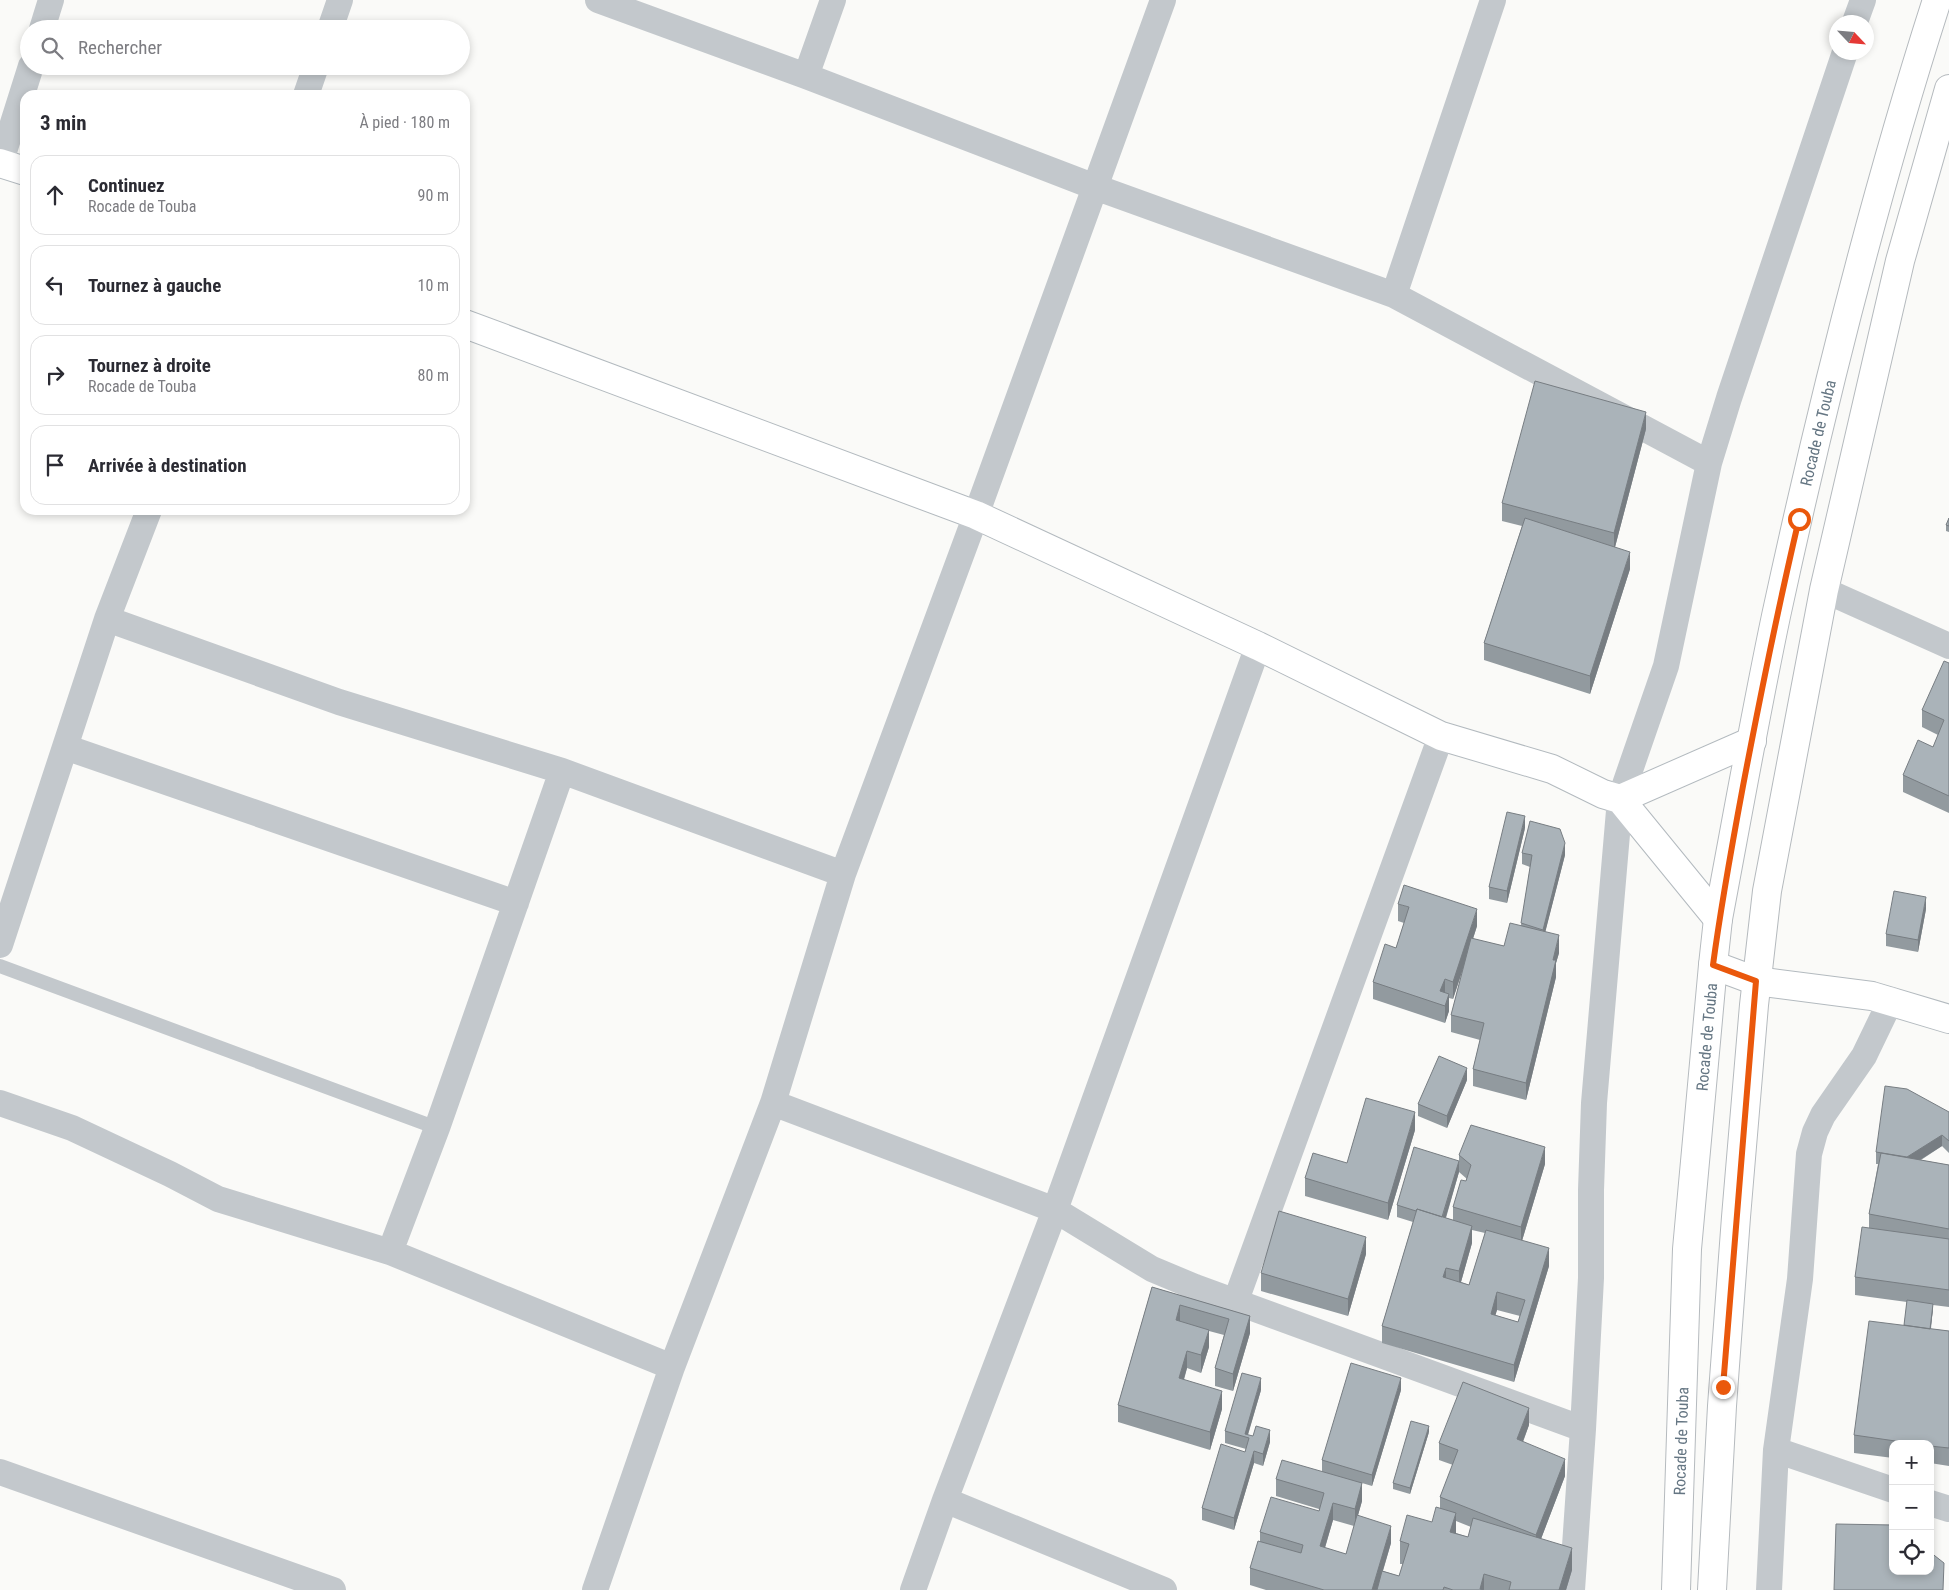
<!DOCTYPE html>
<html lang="fr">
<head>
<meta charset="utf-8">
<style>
  body { margin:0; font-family:"Roboto Condensed",sans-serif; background:#f7f7f7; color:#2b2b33 }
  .controls { position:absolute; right:15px; bottom:15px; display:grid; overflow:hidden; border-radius:10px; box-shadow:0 2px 8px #0003 }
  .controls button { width:45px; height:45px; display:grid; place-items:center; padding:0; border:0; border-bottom:1px solid #e1e1e2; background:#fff; color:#2b2b33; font:25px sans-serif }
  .compass { position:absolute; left:1829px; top:15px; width:45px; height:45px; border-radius:50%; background:#fff; box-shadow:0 2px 8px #0003; rotate:116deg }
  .stop { position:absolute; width:15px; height:15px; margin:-11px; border:4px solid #ea580c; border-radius:50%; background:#fff }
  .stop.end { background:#ea580c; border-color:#fff; box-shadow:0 1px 5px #0008 }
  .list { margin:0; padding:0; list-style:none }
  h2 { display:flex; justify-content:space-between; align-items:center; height:65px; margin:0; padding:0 20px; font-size:21px }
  h2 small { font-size:16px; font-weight:400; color:#7c7c81 }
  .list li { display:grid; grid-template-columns:32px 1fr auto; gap:15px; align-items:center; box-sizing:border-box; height:80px; margin:0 10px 10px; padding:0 10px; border:1px solid #e1e1e2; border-radius:15px }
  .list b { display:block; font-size:19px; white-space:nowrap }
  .list p { margin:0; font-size:16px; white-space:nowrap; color:#7c7c81 }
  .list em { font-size:16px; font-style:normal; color:#7c7c81 }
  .icon { flex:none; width:28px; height:28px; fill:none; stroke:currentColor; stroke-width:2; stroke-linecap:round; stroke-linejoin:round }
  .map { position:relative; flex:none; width:1949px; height:1590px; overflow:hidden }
  .search { position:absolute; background:#fff; box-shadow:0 2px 8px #0003; left:20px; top:20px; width:450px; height:55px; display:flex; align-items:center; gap:12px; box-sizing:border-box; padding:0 18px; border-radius:28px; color:#7c7c81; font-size:19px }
  .panel { position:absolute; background:#fff; box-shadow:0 2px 8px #0003; left:20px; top:90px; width:450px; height:425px; border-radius:15px }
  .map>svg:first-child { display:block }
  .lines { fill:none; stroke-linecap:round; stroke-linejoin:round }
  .secondary-casing { stroke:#b3babf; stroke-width:30 }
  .primary-casing { stroke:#b5babe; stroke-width:30 }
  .lane { stroke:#c3c8cc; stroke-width:14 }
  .street { stroke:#c3c8cc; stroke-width:26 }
  .secondary { stroke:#fff; stroke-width:28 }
  .primary { stroke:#fff; stroke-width:28 }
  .wall { fill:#929a9f; fill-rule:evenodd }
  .shaded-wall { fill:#777d82 }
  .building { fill:#aab3b9; stroke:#777d82; fill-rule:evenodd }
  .route { stroke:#ea580c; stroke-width:6 }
  .labels { text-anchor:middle; stroke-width:5; stroke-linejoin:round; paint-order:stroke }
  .street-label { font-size:16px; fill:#657683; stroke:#fff }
</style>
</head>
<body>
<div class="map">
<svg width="1949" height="1590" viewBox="0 0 1949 1590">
  <rect width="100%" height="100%" fill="#fafaf8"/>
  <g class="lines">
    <defs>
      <path id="secondary" d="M0,163L25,171
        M465,324L976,515L1258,646L1441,736L1552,769L1603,794L1620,799L1718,919
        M1620,799L1752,741
        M1713,965L1756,981L1872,996L1949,1019"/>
      <g id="primary">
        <path id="s1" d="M1676,1590L1687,1249L1713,965L1718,919C1737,818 1755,716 1776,616C1821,408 1872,202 1937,0"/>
        <path d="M1712,1590L1722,1406L1736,1217L1754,1005L1767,891L1824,590L1900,261L1949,89"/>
      </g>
    </defs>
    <use href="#secondary" class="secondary-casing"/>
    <use href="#primary" class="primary-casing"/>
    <path class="lane" d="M0,966L437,1128"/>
    <path class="street" d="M598,0L806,76L1095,187L1394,295L1709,463
      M1855,22L1863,0
      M42,29L51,0
      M330,29L340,0
      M806,76L833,0
      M306,95L316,66
      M0,164L31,66
      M1394,295L1493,0
      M1824,590L1949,646
      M107,619L339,702L562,771L843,874
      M65,747L516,903
      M0,945L107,619L149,510
      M0,1103L72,1128L170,1174L218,1199L390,1252L672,1367
      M773,1103L1055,1210L1152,1269L1195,1287L1583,1429
      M390,1252L437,1128L562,771
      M1235,1303L1441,736
      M1776,1450L1893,1490
      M0,1472L333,1590
      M945,1500L1164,1590
      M1930,1503L1949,1509
      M595,1590L672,1367L773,1103L843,874L976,515L1163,0
      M913,1590L945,1500L1055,1210L1258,646
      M1572,1590L1583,1429L1591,1278V1190L1594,1103L1620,799L1666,666L1709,463L1729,398L1845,52
      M1769,1590L1776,1450L1800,1279L1809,1154L1815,1132L1823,1115L1864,1056L1891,1000"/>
    <use href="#secondary" class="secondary"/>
    <use href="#primary" class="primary"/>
  </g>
  <path class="wall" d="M1646,429L1615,547L1630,569L1590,694L1484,660V643L1522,526L1502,521V503Z
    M1949,518V532L1946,531V525Z
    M1949,663V813L1903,792V775L1933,747L1938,735L1922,727V710Z
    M1525,828L1507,903L1489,899V887Z
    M1522,853L1565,855L1545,932L1559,953L1556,963V977L1526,1100L1473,1086V1069L1480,1040L1451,1032V1015L1464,966L1453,999L1449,998V1011L1445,1023L1373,999V982L1396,948L1404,923L1398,921V904L1477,926L1473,939L1504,946L1521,925L1530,867L1522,864Z
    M1926,909L1918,952L1886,946V934Z
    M1467,1080L1447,1128L1418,1116V1104Z
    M1949,1112V1153L1942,1146L1921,1160L1949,1165V1307L1933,1305L1931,1329L1949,1331V1466L1930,1463V1444H1893V1458L1854,1453V1435L1904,1325L1907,1302L1855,1295V1277L1869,1228V1214L1878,1164H1876V1152Z
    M1415,1130L1388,1220L1305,1196V1178L1347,1163Z
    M1459,1155L1545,1164L1522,1241L1549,1266L1514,1382L1382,1343V1326L1413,1222L1397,1217V1205L1459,1161ZM1459,1172L1467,1179L1453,1207V1220L1446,1218ZM1472,1230L1485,1233L1469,1285L1461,1282L1472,1243ZM1497,1310L1520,1316L1518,1322L1495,1315Z
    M1366,1254L1348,1316L1261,1291V1273Z
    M1152,1287L1250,1316V1333L1233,1391L1215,1386V1368L1224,1335L1209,1331V1347L1201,1373L1187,1368L1184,1380L1222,1409L1210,1450L1118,1422V1405Z
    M1261,1390L1248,1435L1270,1442L1263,1466L1254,1463L1234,1530L1202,1520V1508L1245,1452L1246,1449L1225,1443V1431Z
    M1401,1390L1372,1486L1362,1483V1501L1358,1515L1391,1543L1383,1571L1399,1576L1403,1564H1400V1541L1432,1522L1440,1509V1497L1453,1465L1439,1460V1443L1529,1425L1523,1442L1565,1476L1541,1539L1572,1570L1566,1590H1266L1250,1585V1568L1260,1542V1532L1319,1511V1509L1276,1496V1479L1322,1472V1460ZM1333,1520L1354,1526L1346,1554L1325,1548ZM1456,1521L1471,1527L1468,1537L1456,1533Z
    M1429,1432L1410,1494L1393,1489V1483Z"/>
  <path class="shaded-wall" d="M1646,412V429L1614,551V533Z
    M1630,552V569L1590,694V676Z
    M1525,816V828L1507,903V891Z
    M1565,843V855L1543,941V930Z
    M1926,897V909L1918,952V940Z
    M1477,909V926L1453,999V982Z
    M1559,935V953L1556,963V977L1526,1100V1083L1553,960Z
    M1445,979V996L1440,991Z
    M1449,994V1011L1445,1023V1006Z
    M1467,1068V1080L1447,1128V1116Z
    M1415,1112V1130L1388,1220V1203Z
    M1942,1135V1146L1907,1168V1157Z
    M1545,1147V1164L1521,1244V1227Z
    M1459,1161V1172L1442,1230V1219Z
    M1472,1226V1243L1459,1289V1271Z
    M1366,1237V1254L1348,1316V1299Z
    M1549,1248V1266L1514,1382V1365Z
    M1446,1268V1285L1443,1277Z
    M1497,1292V1310L1491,1331V1314Z
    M1933,1304V1310L1929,1341V1335Z
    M1180,1305V1322L1176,1320Z
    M1250,1316V1333L1233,1391V1374Z
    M1209,1330V1347L1201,1373V1355Z
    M1187,1351V1368L1179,1395V1378Z
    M1261,1378V1390L1247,1437L1245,1434Z
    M1401,1378V1390L1372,1486V1475Z
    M1222,1391V1409L1210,1450V1432Z
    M1529,1408V1425L1517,1457V1439Z
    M1429,1426V1432L1410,1494V1488Z
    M1270,1430V1442L1263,1466V1454Z
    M1254,1451V1463L1234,1530V1518Z
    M1565,1459V1476L1536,1552V1535Z
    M1362,1483V1501L1355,1526V1509Z
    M1333,1503V1520L1320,1564V1546Z
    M1456,1513V1536L1450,1532Z
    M1391,1526V1543L1377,1590H1372Z
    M1572,1548V1570L1566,1590H1559Z
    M1484,1574V1590L1480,1589Z"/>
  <path class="building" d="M1535,381L1646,412L1614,533L1502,503Z
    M1525,518L1630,552L1590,676L1484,643Z
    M1949,518V526L1946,525Z
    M1944,661L1949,663V796L1903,775L1918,740L1933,747L1944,720L1922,710Z
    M1507,812L1525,816L1507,891L1489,887Z
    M1530,821L1560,829L1565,843L1543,930L1521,923L1532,855L1522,853Z
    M1404,885L1477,909L1453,982L1445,979L1440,991L1449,994L1445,1006L1373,982L1385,944L1396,948L1409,907L1398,904Z
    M1894,891L1926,897L1918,940L1886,934Z
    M1510,923L1559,935L1553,960H1556L1526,1083L1473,1069L1484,1023L1451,1015L1471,938L1504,946Z
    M1439,1056L1467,1068L1447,1116L1418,1104Z
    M1885,1086L1907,1089L1949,1112V1141L1942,1135L1907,1157L1876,1152Z
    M1366,1098L1415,1112L1388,1203L1305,1178L1313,1153L1347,1163Z
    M1471,1125L1545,1147L1521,1227L1453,1207L1461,1180L1466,1181L1471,1165L1459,1155Z
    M1414,1147L1459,1161L1442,1217L1417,1209L1416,1211L1397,1205Z
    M1881,1153L1949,1165V1229L1869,1214Z
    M1417,1209L1472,1226L1459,1271L1446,1268L1443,1277L1469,1285L1486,1230L1549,1248L1514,1365L1382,1326ZM1497,1292L1525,1300L1518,1322L1491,1314Z
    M1279,1211L1366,1237L1348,1299L1261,1273Z
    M1862,1227L1949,1239V1290L1855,1277Z
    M1152,1287L1250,1316L1233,1374L1215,1368L1229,1319L1180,1305L1176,1320L1209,1330L1201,1355L1187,1351L1179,1378L1222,1391L1210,1432L1118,1405Z
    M1907,1300L1933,1304L1930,1329L1904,1325Z
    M1869,1321L1949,1331V1448L1930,1446V1444H1916L1854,1435Z
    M1351,1363L1401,1378L1372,1475L1322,1460Z
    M1242,1373L1261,1378L1245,1434L1253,1436L1256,1426L1270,1430L1263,1454L1254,1451L1234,1518L1202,1508L1221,1444L1245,1452L1249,1438L1225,1431Z
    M1463,1382L1529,1408L1517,1439L1565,1459L1536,1535L1440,1497L1458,1450L1439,1443Z
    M1411,1421L1429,1426L1410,1488L1393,1483Z
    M1282,1460L1362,1483L1355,1509L1333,1503L1320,1546L1346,1554L1357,1515L1391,1526L1372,1590H1324L1250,1568L1258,1541L1301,1553L1303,1545L1260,1532L1271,1497L1319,1511L1324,1493L1276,1479Z
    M1436,1507L1456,1513L1450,1532L1468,1537L1473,1518L1572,1548L1559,1590H1509L1511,1582L1484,1574L1480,1589L1484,1590H1453L1444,1587L1443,1590H1377L1382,1571L1399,1576L1409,1544L1400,1541L1407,1515L1432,1522Z
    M1836,1524L1893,1525V1571H1930V1552L1944,1563L1943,1590H1834Z"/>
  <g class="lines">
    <path class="route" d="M1723,1387L1756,981L1713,965C1721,905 1732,845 1743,786C1760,697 1778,608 1799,519"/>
  </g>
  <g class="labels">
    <g class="street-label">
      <text dy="6" stroke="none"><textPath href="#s1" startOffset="1169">Rocade de Touba</textPath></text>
      <text dy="6" stroke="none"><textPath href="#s1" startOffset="554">Rocade de Touba</textPath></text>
      <text dy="6" stroke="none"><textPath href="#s1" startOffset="149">Rocade de Touba</textPath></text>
    </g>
  </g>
</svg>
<div class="controls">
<button>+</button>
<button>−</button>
<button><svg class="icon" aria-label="locate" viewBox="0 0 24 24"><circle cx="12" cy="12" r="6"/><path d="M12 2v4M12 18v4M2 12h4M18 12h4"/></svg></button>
</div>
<svg class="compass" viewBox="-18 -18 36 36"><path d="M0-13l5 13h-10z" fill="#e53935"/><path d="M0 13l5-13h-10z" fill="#7c7c81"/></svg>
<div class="stop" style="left:1799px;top:519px"></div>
<div class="stop end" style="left:1723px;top:1387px"></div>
<div class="search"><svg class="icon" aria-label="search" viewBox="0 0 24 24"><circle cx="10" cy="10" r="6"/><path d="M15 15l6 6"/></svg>Rechercher</div>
<section class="panel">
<h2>3 min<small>À pied · 180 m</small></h2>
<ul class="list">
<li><svg class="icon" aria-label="ahead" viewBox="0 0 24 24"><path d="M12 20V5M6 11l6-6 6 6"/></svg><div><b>Continuez</b><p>Rocade de Touba</p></div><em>90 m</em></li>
<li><svg class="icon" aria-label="left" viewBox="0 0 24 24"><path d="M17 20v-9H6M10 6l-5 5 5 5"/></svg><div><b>Tournez à gauche</b></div><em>10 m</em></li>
<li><svg class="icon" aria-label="right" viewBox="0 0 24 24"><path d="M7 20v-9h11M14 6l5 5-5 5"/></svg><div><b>Tournez à droite</b><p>Rocade de Touba</p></div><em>80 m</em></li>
<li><svg class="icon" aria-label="arrive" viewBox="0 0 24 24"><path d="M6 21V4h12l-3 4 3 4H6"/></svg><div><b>Arrivée à destination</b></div></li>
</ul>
</section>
</div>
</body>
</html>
